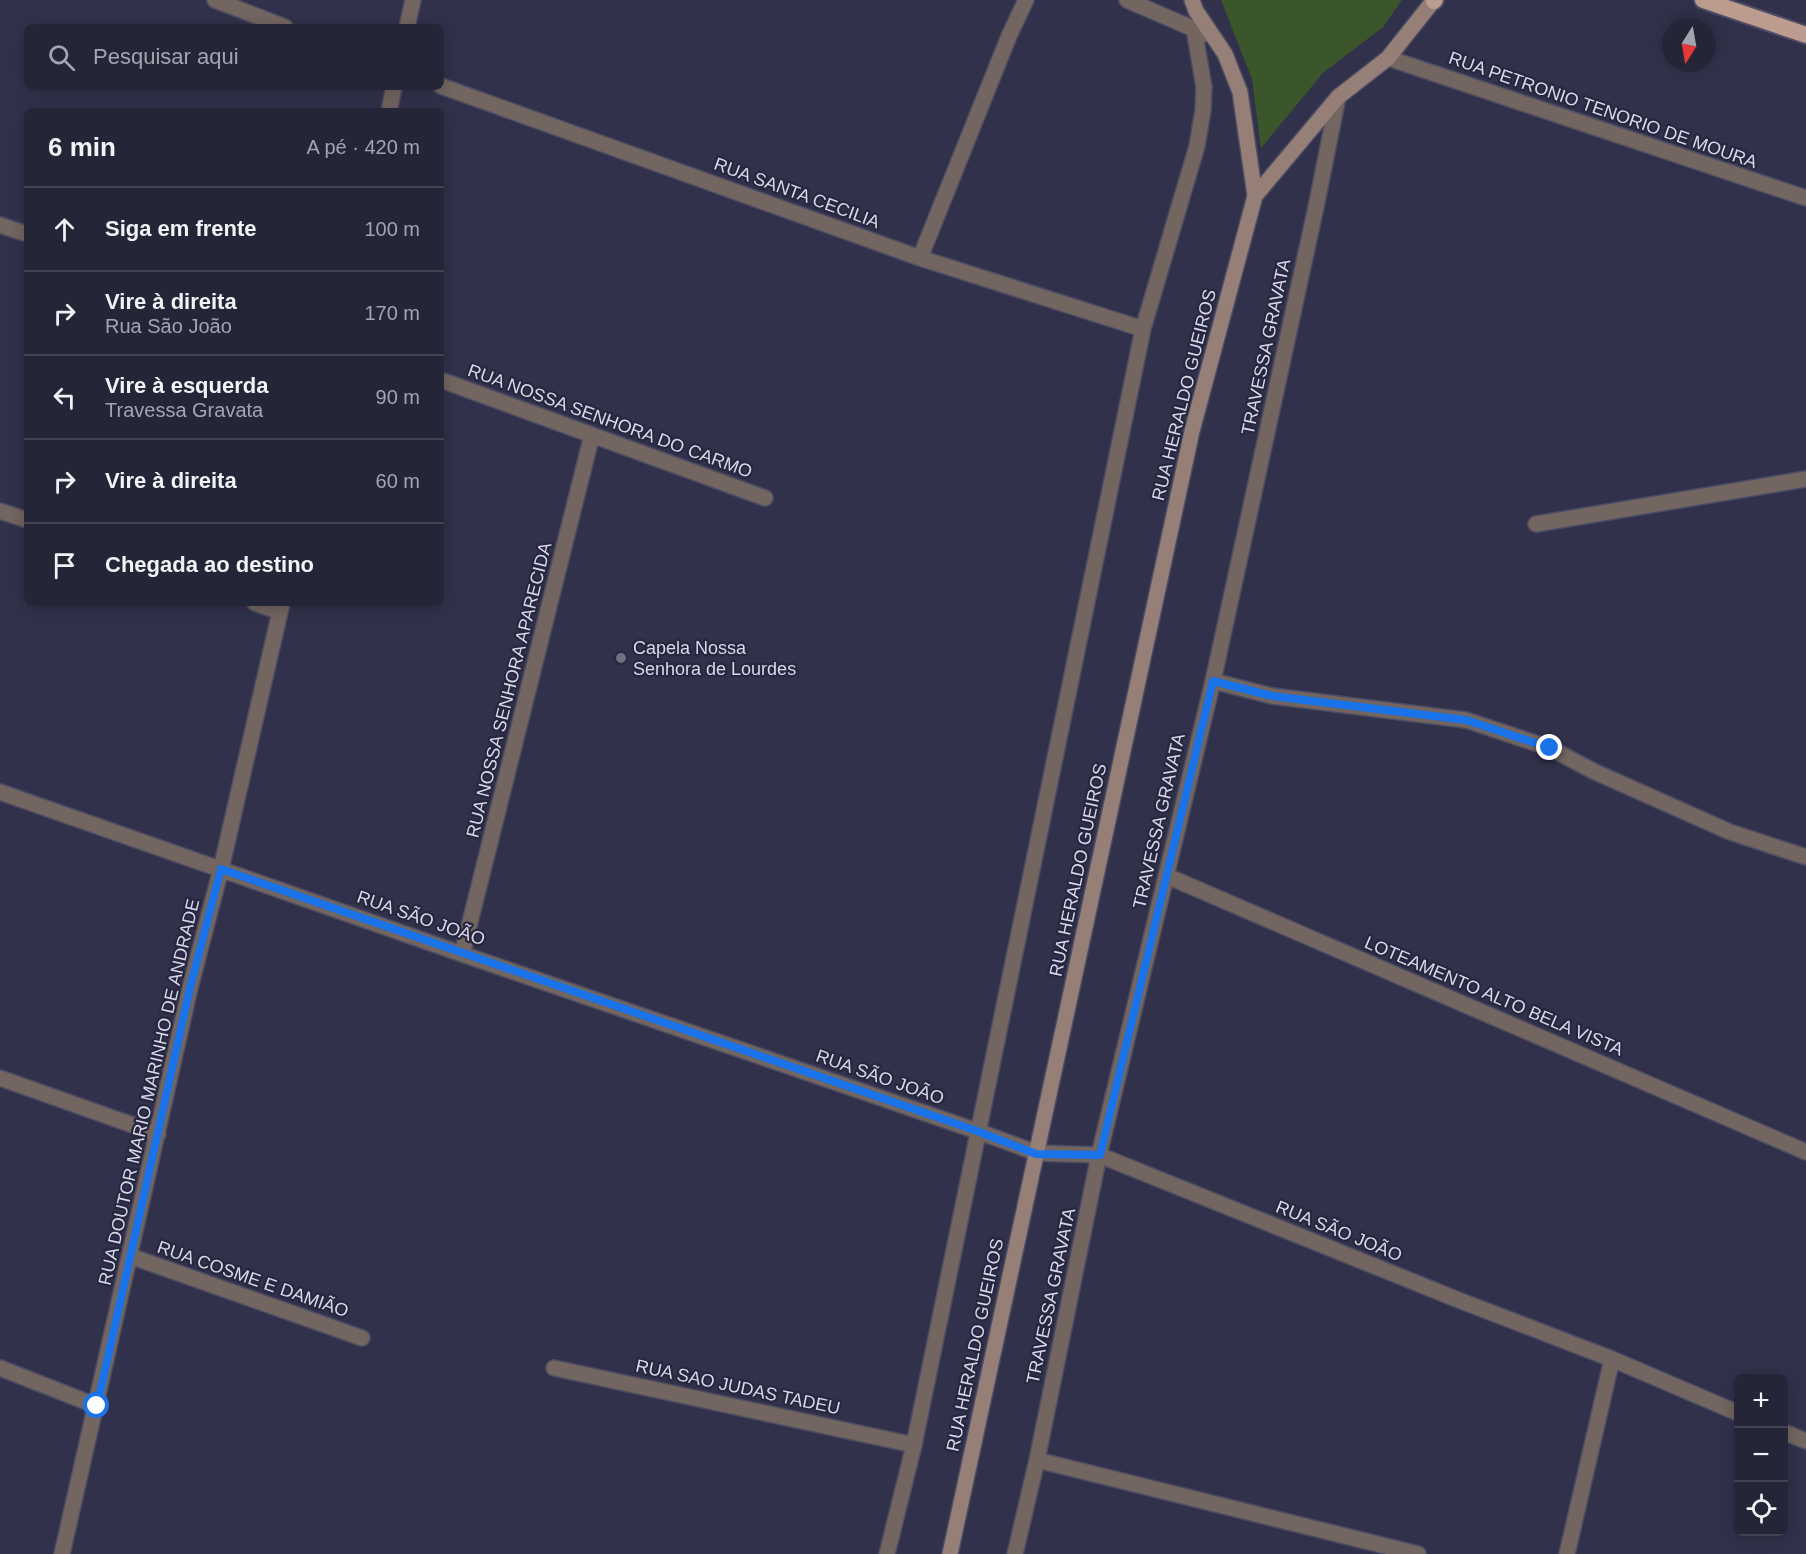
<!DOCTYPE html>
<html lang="pt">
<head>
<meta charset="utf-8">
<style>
  body { margin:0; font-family:Arial,sans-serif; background:#2d2d40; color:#f1f3f6 }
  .controls { position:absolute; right:18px; bottom:18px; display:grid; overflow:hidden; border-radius:9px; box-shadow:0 3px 15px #0003 }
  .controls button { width:54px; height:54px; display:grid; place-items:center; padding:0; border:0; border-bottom:2px solid #424253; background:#252538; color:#f1f3f6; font:30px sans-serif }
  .compass { position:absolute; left:1662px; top:18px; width:54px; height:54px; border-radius:50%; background:#252538; box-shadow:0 3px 15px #0003; rotate:191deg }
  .stop { position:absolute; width:18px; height:18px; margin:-14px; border:4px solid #1a73e8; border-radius:50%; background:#fff }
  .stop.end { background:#1a73e8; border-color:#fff; box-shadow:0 2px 6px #0008 }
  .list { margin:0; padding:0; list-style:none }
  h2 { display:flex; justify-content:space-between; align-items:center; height:78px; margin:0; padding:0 24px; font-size:26px }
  h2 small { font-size:20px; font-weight:400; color:#a3a5ae }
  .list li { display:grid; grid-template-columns:39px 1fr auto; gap:18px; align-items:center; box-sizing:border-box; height:84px; padding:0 24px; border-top:2px solid #424253 }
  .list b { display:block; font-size:22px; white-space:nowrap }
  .list p { margin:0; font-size:20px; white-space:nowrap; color:#a3a5ae }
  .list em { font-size:20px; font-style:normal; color:#a3a5ae }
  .icon { flex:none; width:33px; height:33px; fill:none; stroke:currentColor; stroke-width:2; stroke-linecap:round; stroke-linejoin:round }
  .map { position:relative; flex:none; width:1806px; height:1554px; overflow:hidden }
  .search { position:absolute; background:#252538; box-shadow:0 3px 15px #0003; left:24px; top:24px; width:420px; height:66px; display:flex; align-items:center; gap:15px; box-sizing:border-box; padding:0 21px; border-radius:9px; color:#a3a5ae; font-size:22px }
  .panel { position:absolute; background:#252538; box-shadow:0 3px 15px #0003; left:24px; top:108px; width:420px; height:498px; border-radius:9px }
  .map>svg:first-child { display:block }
  .green { fill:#3c562b }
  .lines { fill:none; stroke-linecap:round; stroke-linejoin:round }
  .service-casing { stroke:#4c4c64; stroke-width:18 }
  .minor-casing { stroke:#4c4c64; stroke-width:18 }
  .secondary-casing { stroke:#4c4c64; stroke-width:18 }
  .trunk-casing { stroke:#4c4c64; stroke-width:20 }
  .service { stroke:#73655f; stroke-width:15 }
  .minor { stroke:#73655f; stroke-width:15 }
  .secondary { stroke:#967f76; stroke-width:15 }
  .trunk { stroke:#bd9c90; stroke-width:16 }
  .route { stroke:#1a73e8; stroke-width:8 }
  .worship-dot { fill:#6b7280; stroke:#272740; stroke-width:2 }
  .labels { text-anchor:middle; stroke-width:4.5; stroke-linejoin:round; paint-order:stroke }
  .street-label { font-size:18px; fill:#d8d8e9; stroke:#272740 }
  .poi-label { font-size:18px; fill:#d8d8e9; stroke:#272740; text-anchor:start }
</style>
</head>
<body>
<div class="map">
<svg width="1806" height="1554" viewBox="0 0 1806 1554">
  <rect width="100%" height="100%" fill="#31314b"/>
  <path class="green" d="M1221,0H1402L1383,27L1323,73L1261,148L1252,79Z"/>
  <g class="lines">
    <defs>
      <path id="service" d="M1536,524L1806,479"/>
      <path id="minor" d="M215,0L285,27
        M1127,0L1194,29L1202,35
        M407,27L413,0
        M1388,58L1806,198
        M441,86L920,258L1143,329
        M389,111L394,87
        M0,225L27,234
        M920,258L1009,36L1026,0
        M441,380L765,498
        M0,511L27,520
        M255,603L280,612
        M1213,681L1272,696L1466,720L1550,748L1593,771L1730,832L1806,857
        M0,792L462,954L977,1131L1037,1153L1099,1155L1461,1301L1612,1359L1738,1413
        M1167,876L1806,1152
        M462,954L592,435
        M0,1078L158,1134
        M130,1256L362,1338
        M0,1368L97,1406
        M554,1368L914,1445
        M1784,1432L1806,1441
        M1037,1460L1418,1554
        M62,1554L190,988L221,869L282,603
        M887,1554L914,1445L1143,329L1197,146L1203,110L1204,87L1194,29
        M1015,1554L1037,1460L1099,1155L1213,681L1316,207L1338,97
        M1567,1554L1612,1359"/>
      <path id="secondary" d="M1255,196L1338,97L1388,58L1434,0
        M950,1554L1192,431L1255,196L1240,92L1225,54L1196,11L1192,0"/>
      <path id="trunk" d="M1703,0L1806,35
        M1434,1L1435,0"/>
    </defs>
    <use href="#service" class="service-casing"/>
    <use href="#minor" class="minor-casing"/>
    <use href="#secondary" class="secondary-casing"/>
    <use href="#trunk" class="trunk-casing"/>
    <use href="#service" class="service"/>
    <use href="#minor" class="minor"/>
    <use href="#secondary" class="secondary"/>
    <use href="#trunk" class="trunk"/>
  </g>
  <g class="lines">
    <path class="route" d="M97,1406L190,988L221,869L977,1131L1036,1154L1100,1155L1213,681L1272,696L1466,720L1550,748"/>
  </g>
  <circle class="worship-dot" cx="621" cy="658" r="6"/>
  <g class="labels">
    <g class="street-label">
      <text transform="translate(1603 110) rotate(19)" y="6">RUA PETRONIO TENORIO DE MOURA</text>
      <text transform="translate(797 193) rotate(20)" y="6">RUA SANTA CECILIA</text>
      <text transform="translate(1266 347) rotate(-78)" y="6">TRAVESSA GRAVATA</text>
      <text transform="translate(1184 395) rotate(-76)" y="6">RUA HERALDO GUEIROS</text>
      <text transform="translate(610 421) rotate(20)" y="6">RUA NOSSA SENHORA DO CARMO</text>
      <text transform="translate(509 690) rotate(-76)" y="6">RUA NOSSA SENHORA APARECIDA</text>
      <text transform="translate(1159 821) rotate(-77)" y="6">TRAVESSA GRAVATA</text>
      <text transform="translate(1078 870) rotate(-78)" y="6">RUA HERALDO GUEIROS</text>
      <text transform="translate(421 918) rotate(19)" y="6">RUA SÃO JOÃO</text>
      <text transform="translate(1494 996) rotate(23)" y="6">LOTEAMENTO ALTO BELA VISTA</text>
      <text transform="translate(880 1077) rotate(19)" y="6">RUA SÃO JOÃO</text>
      <text transform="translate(149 1092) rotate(-77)" y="6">RUA DOUTOR MARIO MARINHO DE ANDRADE</text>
      <text transform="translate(1339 1231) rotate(22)" y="6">RUA SÃO JOÃO</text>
      <text transform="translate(253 1279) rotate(19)" y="6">RUA COSME E DAMIÃO</text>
      <text transform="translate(1051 1296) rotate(-78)" y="6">TRAVESSA GRAVATA</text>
      <text transform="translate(975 1345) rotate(-78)" y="6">RUA HERALDO GUEIROS</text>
      <text transform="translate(738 1387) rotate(12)" y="6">RUA SAO JUDAS TADEU</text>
    </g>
    <g class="poi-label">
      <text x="633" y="654">Capela Nossa<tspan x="633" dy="21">Senhora de Lourdes</tspan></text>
    </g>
  </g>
</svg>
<div class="controls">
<button>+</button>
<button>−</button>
<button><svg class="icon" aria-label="locate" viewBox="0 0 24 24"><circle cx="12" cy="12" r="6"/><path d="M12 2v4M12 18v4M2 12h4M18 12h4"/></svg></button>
</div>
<svg class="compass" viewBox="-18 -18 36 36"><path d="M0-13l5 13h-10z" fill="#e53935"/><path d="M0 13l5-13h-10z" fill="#a3a5ae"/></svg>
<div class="stop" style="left:97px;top:1406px"></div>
<div class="stop end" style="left:1550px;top:748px"></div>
<div class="search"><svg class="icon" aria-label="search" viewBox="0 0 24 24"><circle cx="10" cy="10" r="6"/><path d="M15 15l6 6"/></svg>Pesquisar aqui</div>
<section class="panel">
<h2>6 min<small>A pé · 420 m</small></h2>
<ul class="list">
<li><svg class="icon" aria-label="ahead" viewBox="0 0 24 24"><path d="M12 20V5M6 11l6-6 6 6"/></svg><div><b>Siga em frente</b></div><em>100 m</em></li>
<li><svg class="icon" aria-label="right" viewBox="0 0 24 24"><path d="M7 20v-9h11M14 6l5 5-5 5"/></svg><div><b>Vire à direita</b><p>Rua São João</p></div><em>170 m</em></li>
<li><svg class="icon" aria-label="left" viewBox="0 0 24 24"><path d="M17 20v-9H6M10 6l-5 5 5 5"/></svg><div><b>Vire à esquerda</b><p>Travessa Gravata</p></div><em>90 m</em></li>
<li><svg class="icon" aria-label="right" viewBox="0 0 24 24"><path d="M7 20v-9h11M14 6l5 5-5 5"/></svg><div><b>Vire à direita</b></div><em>60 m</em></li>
<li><svg class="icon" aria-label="arrive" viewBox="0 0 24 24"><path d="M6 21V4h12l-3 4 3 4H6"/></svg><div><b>Chegada ao destino</b></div></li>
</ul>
</section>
</div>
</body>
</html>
